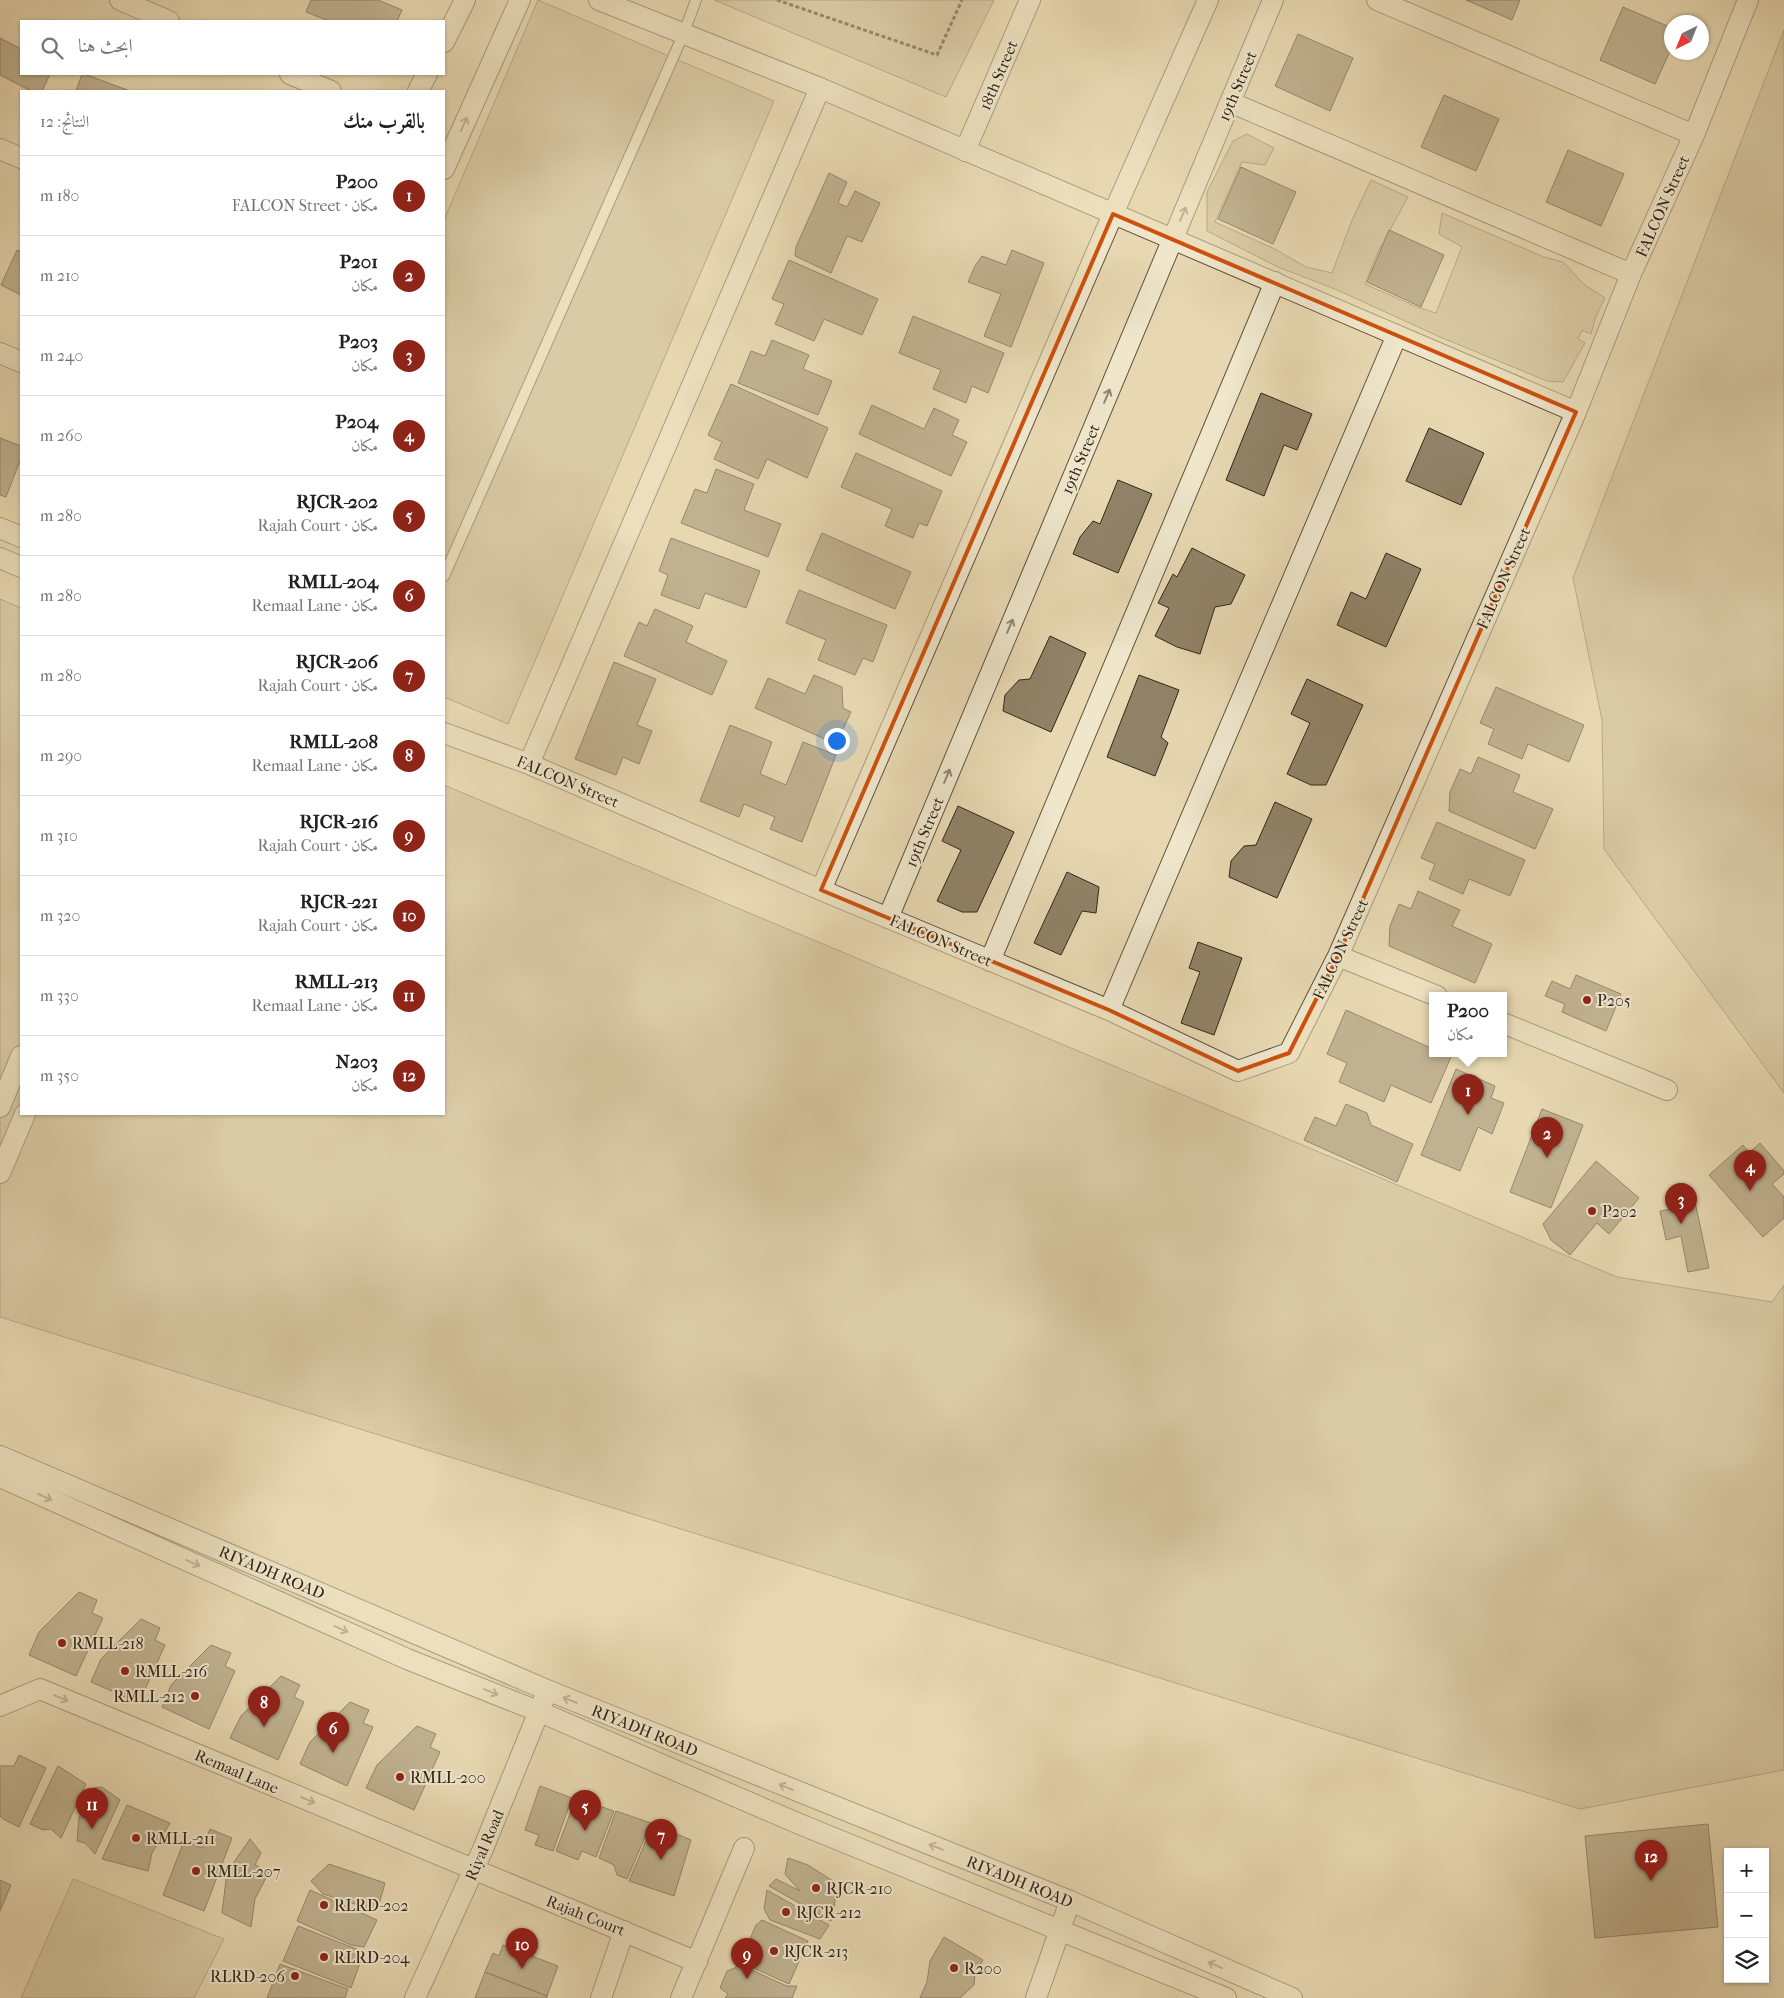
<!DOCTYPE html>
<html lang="ar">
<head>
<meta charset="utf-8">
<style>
  body { margin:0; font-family:"IM FELL French Canon",Amiri,serif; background:#f2f2f2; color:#202124; direction:rtl }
  .controls { position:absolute; right:15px; bottom:15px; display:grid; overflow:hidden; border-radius:0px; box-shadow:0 1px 4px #0004 }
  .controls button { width:45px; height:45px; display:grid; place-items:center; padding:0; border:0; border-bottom:1px solid #e0e0e0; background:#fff; color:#202124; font:25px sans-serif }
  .compass { position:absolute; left:1664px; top:15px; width:45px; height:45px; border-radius:50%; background:#fff; box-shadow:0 1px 4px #0004; rotate:223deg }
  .you { position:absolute; left:836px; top:740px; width:18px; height:18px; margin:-12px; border:4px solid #fff; border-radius:50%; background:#1a73e8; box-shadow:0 0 0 8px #1a73e833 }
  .badge { display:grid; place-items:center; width:32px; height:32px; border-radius:50%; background:#8f2418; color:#fff; font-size:16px; font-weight:700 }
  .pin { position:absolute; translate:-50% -41px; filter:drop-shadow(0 1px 2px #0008) }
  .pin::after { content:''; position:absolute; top:26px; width:18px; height:15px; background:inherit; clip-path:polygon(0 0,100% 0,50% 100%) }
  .popup { position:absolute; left:1429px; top:992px; width:78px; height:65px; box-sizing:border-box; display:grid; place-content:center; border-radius:0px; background:#fff; filter:drop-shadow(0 1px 4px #0005); font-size:16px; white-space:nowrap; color:#757577 }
  .popup b { font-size:19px; color:#202124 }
  .popup::after { content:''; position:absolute; left:50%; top:100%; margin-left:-10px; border:10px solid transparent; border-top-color:#fff }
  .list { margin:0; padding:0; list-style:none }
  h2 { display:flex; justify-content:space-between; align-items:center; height:65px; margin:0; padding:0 20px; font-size:21px }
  h2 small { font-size:16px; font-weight:400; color:#757577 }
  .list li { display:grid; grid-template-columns:32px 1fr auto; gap:15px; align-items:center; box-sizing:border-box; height:80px; padding:0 20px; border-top:1px solid #e0e0e0 }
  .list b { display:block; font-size:19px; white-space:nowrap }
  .list p { margin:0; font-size:16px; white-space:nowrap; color:#757577 }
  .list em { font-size:16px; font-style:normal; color:#757577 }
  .icon { flex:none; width:28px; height:28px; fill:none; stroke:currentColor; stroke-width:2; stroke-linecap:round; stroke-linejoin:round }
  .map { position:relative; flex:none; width:1784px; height:1998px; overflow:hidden; direction:ltr }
  .search { position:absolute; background:#fff; box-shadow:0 1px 4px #0004; left:20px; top:20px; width:425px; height:55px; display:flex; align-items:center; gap:12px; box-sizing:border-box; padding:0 18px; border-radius:0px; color:#757577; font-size:19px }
  .panel { position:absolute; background:#fff; box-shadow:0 1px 4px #0004; left:20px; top:90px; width:425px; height:1025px; border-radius:0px; direction:rtl }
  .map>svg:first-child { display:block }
  .green { fill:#c8ba97; stroke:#7d7058 }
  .building { fill:#908368; stroke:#322618 }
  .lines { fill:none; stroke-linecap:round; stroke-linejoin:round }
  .lane-casing { stroke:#5f523e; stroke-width:12 }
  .street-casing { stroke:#5f523e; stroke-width:22 }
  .path { stroke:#322618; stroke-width:3; stroke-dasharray:4 2.5; stroke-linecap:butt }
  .lane { stroke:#efe6cc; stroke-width:10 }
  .street { stroke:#efe6cc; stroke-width:20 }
  .oneway { stroke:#908672 }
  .marked { fill:none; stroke:#cd510e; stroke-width:4; stroke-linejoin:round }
  .poi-dot { fill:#8f2418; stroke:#efe6cc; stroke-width:2 }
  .labels { text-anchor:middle; stroke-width:4; stroke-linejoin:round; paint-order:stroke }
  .street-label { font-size:16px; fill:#322618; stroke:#efe6cc }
  .poi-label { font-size:16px; fill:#322618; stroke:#efe6cc; text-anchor:start }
</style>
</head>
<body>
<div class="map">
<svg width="1784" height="1998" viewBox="0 0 1784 1998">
  <rect width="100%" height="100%" fill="#e7d8b1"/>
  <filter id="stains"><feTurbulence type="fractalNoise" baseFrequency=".004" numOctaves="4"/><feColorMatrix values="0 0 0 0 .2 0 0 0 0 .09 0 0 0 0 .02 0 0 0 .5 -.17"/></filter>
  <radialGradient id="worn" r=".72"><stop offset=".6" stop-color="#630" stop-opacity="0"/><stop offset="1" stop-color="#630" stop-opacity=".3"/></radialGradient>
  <path class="green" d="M538,0L774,101L508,724L444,697V220Z
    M714,0H994L946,97Z
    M1784,30V1093L1604,849L1602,720L1573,578Z
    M1247,134L1274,148L1265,165L1242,162L1215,222L1275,249L1306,267L1332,273L1352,220L1371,180L1408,197L1378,252L1365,284L1417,307L1436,313L1462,247L1439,234L1442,213L1544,257L1563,262L1585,285L1605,298L1596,316L1591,334L1582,330L1578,339L1585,343L1563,382L1547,381L1440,337L1335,289L1278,267L1207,231V192L1233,141Z
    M0,599L21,608V1114H444V785L1617,1277L1772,1302L1784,1285V1770L1580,1809L0,1317Z
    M73,1879L224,1939L194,1998H21Z"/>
  <path class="building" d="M311,0H378L402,10L397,21H329L306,12Z
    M1466,0H1520L1512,20Z
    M1623,7L1672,28V47L1655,84L1600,60Z
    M1298,34L1353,58L1330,111L1275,86Z
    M0,38L21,49V74H50L42,91H31L0,75Z
    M82,74H84L130,91H76Z
    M1444,95L1499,119L1476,171L1421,147Z
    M1568,150L1624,174L1601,226L1546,202Z
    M1241,167L1296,192L1273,244L1218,219Z
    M829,173L847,182L838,203L847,207L855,191L880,203L862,242L847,236L831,273L795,256L796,247Z
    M1389,230L1444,255L1421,307L1367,282Z
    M17,250L21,252V295L1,285Z
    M1012,250L1044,263L1011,347L984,336L1001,294L968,282L975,266L982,256L1006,265Z
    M789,260L878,299L862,335L824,319L814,341L775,324L784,304L772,299Z
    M913,316L1004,353L988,393L972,386L966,403L933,389L941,370L899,353Z
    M772,340L809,355L803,369L832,381L818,415L738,383L751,351L765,356Z
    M731,384L828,428L807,478L767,459L758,479L714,459L722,442L708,435Z
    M1261,393L1312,414L1297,450L1284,445L1264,496L1226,480Z
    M872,405L924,429L934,408L959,420L952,435L967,442L951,476L859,434Z
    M1429,428L1484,453L1461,505L1406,481Z
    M0,438L21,446V458L6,497L0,495Z
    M856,453L942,491L927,526L919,523L913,538L885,526L892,509L841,487Z
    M716,469L754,484L744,510L781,524L768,557L681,523L695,489L707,493Z
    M1118,480L1152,494L1118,573L1073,554L1080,537L1093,521L1100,524Z
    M822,533L911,572L895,609L806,570Z
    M671,538L760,571L746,608L705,593L699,609L661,595L668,575L659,571Z
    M1192,548L1245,575L1231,604L1215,607L1200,654L1177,647L1155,636L1169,608L1158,603L1173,574L1177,577Z
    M1386,553L1421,569L1386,647L1337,625L1351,592L1366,599Z
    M799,590L887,625L873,662L863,658L855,675L818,660L826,640L786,623Z
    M655,609L693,626L686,642L727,661L712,695L624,656L639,622L647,626Z
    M1050,636L1086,653L1051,732L1003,711L1005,695L1019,680L1030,679Z
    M614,662L656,679L637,725L652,731L639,764L623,757L616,775L575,759Z
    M814,675L842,687L843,708L851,712L836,744L755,708L768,678L805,694Z
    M1139,675L1179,690L1161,737L1168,743L1155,776L1107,757Z
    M1307,679L1363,705L1326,785H1311L1287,774L1310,723L1291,714Z
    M1496,687L1584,725L1569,762L1528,744L1522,759L1488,744L1494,729L1480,723Z
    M730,725L772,742L760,774L786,785L803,742L836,755L802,842L770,829L775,817L744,804L739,817L700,801Z
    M1478,757L1520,775L1513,792L1553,809L1535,849L1449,811L1450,792L1460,769L1471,774Z
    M1275,802L1312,819L1277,898L1229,877L1231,861L1244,846L1256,845Z
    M958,806L1014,832L977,912H962L937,901L961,850L942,841Z
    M1437,822L1525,860L1510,896L1469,879L1463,894L1429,879L1435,864L1421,858Z
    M1067,872L1099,887L1096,913L1082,911L1061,955L1034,943Z
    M1418,891L1460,910L1452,926L1492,944L1475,983L1389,946L1390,926L1399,904L1411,909Z
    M1198,942L1242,958L1214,1035L1181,1023L1200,972L1189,968Z
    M1576,975L1621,994L1606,1031L1562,1012L1565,1004L1545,996L1552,981L1570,989Z
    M1346,1010L1433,1049V1054H1443L1451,1057L1431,1103L1391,1085L1384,1102L1339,1082L1347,1063L1327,1054Z
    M1456,1069L1495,1086L1491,1098L1504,1103L1492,1134L1478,1127L1460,1171L1421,1155Z
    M1346,1104L1367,1113L1371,1125L1413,1144L1397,1182L1304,1140L1315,1117L1336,1126Z
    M1542,1109L1583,1125L1551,1208L1510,1192Z
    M1760,1143L1784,1171V1174L1772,1184L1784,1197V1218L1763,1237L1709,1175L1743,1145L1749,1153Z
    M1596,1161L1639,1198L1609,1234L1597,1223L1570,1255L1551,1240L1543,1224Z
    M1693,1192L1709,1268L1688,1272L1681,1236L1666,1240L1660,1211L1682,1207L1679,1194Z
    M79,1592L97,1600L92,1613L103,1618L76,1676L29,1655L39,1632Z
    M141,1619L160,1628L155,1640L165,1645L139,1703L91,1682L101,1659Z
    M211,1645L231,1653L225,1666L235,1671L209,1729L162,1707L171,1685Z
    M281,1676L300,1685L294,1697L304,1702L278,1760L230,1738L241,1716Z
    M350,1702L369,1710L363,1723L373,1727L347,1786L300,1764L310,1742Z
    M417,1726L436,1734L430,1747L440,1752L414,1810L366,1788L377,1765Z
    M19,1755L46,1768L19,1827L5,1820L0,1816V1766H14Z
    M58,1766L86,1784L61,1838L51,1829L43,1830L30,1824Z
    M540,1786L572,1798L553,1851L535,1845L539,1835L525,1830Z
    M102,1787L120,1800L95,1854L85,1843L77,1841L79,1818L93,1788Z
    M576,1798L614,1811L596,1857L582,1851L578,1860L556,1851Z
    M127,1805L170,1823L152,1853L148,1871L102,1859Z
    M616,1811L651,1823L627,1879L617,1875L614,1865L599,1858Z
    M653,1824L691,1840L674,1896L629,1881Z
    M1708,1824L1718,1927L1595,1938L1585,1836Z
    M210,1829L232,1838L204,1911L163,1895L184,1841L202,1848Z
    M250,1839L261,1853L255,1865L269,1872L255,1899L251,1927L222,1913L227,1872Z
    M788,1858L808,1865L833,1881L835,1902L831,1921L769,1886L776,1879L800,1891L785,1874Z
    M329,1864L385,1883L377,1911L323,1894L311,1881Z
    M0,1880L11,1885L0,1911Z
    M310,1890L377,1920L364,1947L351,1945L297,1921Z
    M767,1890L829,1925L820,1939L770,1920L764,1909Z
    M762,1920L808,1941L789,1984L740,1962L756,1925Z
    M298,1926L364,1952L351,1988L283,1961Z
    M944,1937L983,1960L975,1974L974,1985L960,1998H920L927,1982L930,1961Z
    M503,1945L558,1966L547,1996L485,1972L493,1953L499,1956Z
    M280,1964L348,1989L345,1998H267Z
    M738,1964L787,1986H797L792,1998H725L728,1994L720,1988L727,1971L735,1968Z
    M485,1972L547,1996V1998H475Z"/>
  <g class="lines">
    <defs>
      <path id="lane" d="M444,576L683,35L696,0"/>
      <path id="street" d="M120,0L169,21
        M599,0L820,88L1576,412
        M1377,0L1694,135
        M444,42L465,0
        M290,74L331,91
        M418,91L427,74
        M1230,102L1631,274
        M0,149L21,158
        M965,151L1030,0
        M444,169L520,0
        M0,353L21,362
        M0,528L21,537
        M0,558L21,567
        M444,733L529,764L821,890L1109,1010L1238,1071L1289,1053L1338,956L1576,412L1631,274L1694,135L1748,0
        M529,764L820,88
        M821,890L1113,214L1208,0
        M888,918L1273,0
        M1338,956L1437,996
        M990,961L1275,282
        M1109,1010L1397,335
        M1503,1023L1667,1090
        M0,1107L21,1056
        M0,1173L25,1114
        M0,1456L547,1690L1070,1901L1292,1998
        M0,1477L407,1659L540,1712L797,1823L1226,1998
        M0,1706L40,1689L697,1962
        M415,1998L483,1849L544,1699
        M601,1998L624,1931
        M681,1998L744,1848
        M1036,1998L1070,1901"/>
    </defs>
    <use href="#lane" class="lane-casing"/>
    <use href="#street" class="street-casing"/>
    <path class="path" d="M777,0L937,55L962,0"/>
    <use href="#lane" class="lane"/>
    <use href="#street" class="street"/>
  </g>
  <defs><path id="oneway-shaft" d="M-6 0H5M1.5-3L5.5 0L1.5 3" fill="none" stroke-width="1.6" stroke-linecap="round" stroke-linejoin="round" transform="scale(1.25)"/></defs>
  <g class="oneway">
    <use href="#oneway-shaft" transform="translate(464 124) rotate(-66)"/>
    <use href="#oneway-shaft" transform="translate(1183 214) rotate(-67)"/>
    <use href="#oneway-shaft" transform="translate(1107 396) rotate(-67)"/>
    <use href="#oneway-shaft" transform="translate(1010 626) rotate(-67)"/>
    <use href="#oneway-shaft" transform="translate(947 776) rotate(-67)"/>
    <use href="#oneway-shaft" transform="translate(45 1497) rotate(24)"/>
    <use href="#oneway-shaft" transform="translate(193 1563) rotate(24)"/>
    <use href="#oneway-shaft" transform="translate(341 1629) rotate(24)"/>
    <use href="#oneway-shaft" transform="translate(491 1692) rotate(22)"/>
    <use href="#oneway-shaft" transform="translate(61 1698) rotate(23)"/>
    <use href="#oneway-shaft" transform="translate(570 1700) rotate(-158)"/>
    <use href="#oneway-shaft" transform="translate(786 1787) rotate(-158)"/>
    <use href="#oneway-shaft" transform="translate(308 1800) rotate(23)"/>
    <use href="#oneway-shaft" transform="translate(936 1847) rotate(-158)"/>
    <use href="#oneway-shaft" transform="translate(1215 1965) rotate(-156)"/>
  </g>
  <path d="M0 0H1784V1998H0ZM1113,214L1576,412L1338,956L1289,1053L1238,1071L1109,1010L821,890Z" fill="#e7d8b1" fill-opacity=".55" fill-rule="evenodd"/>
  <path class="marked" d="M1113,214L1576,412L1338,956L1289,1053L1238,1071L1109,1010L821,890Z"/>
  <g class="poi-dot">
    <circle cx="1587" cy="1000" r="5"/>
    <circle cx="1592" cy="1211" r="5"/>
    <circle cx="62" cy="1643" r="5"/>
    <circle cx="125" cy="1671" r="5"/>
    <circle cx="195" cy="1696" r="5"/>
    <circle cx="400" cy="1777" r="5"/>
    <circle cx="136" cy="1838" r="5"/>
    <circle cx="196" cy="1871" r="5"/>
    <circle cx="816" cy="1888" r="5"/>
    <circle cx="324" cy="1905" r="5"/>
    <circle cx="786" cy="1912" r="5"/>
    <circle cx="774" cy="1951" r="5"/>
    <circle cx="324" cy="1957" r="5"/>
    <circle cx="954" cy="1968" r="5"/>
    <circle cx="295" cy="1976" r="5"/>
  </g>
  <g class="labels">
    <g class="street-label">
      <text transform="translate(998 75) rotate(-67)" y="6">18th Street</text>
      <text transform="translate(1237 86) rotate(-67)" y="6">19th Street</text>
      <text transform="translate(1662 206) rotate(-66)" y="6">FALCON Street</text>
      <text transform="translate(1080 459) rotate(-67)" y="6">19th Street</text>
      <text transform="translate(1503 578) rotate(-66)" y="6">FALCON Street</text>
      <text transform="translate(568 781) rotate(23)" y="6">FALCON Street</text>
      <text transform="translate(924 832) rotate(-67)" y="6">19th Street</text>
      <text transform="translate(941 940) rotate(23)" y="6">FALCON Street</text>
      <text transform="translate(1340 949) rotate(-65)" y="6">FALCON Street</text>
      <text transform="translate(272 1572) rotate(23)" y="6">RIYADH ROAD</text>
      <text transform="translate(645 1730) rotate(22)" y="6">RIYADH ROAD</text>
      <text transform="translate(237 1771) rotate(23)" y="6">Remaal Lane</text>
      <text transform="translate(484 1845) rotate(-67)" y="6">Riyal Road</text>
      <text transform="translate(1020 1881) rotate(22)" y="6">RIYADH ROAD</text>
      <text transform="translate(586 1915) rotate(22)" y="6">Rajah Court</text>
    </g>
    <g class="poi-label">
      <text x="1597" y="1006">P205</text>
      <text x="1602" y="1217">P202</text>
      <text x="72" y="1649">RMLL-218</text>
      <text x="135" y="1677">RMLL-216</text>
      <text x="185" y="1702" text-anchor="end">RMLL-212</text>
      <text x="410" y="1783">RMLL-200</text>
      <text x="146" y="1844">RMLL-211</text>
      <text x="206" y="1877">RMLL-207</text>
      <text x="826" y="1894">RJCR-210</text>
      <text x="334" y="1911">RLRD-202</text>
      <text x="796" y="1918">RJCR-212</text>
      <text x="784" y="1957">RJCR-213</text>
      <text x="334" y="1963">RLRD-204</text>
      <text x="964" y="1974">R200</text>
      <text x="285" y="1982" text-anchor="end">RLRD-206</text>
    </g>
  </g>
  <rect width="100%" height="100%" filter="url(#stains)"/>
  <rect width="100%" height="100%" fill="url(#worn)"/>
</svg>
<div class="controls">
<button>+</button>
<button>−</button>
<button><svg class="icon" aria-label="layers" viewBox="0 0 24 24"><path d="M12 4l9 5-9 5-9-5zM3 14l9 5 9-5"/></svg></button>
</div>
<svg class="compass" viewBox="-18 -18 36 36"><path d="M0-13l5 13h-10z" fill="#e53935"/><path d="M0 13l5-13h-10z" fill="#757577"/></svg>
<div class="you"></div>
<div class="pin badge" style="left:1468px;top:1115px">1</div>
<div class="popup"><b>P200</b>مكان</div>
<div class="pin badge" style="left:1547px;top:1158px">2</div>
<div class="pin badge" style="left:1681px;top:1224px">3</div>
<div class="pin badge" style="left:1750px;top:1191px">4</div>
<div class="pin badge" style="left:585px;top:1831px">5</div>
<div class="pin badge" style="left:333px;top:1753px">6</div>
<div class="pin badge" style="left:661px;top:1860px">7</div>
<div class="pin badge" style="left:264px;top:1727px">8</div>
<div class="pin badge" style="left:747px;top:1979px">9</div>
<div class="pin badge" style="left:522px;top:1969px">10</div>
<div class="pin badge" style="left:92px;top:1829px">11</div>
<div class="pin badge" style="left:1651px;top:1881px">12</div>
<div class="search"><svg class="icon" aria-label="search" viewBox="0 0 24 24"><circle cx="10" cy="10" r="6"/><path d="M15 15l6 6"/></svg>ابحث هنا</div>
<section class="panel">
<h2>بالقرب منك<small>النتائج: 12</small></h2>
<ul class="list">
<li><span class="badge">1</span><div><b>P200</b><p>مكان · FALCON Street</p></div><em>180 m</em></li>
<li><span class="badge">2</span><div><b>P201</b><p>مكان</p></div><em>210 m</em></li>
<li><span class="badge">3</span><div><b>P203</b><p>مكان</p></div><em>240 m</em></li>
<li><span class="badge">4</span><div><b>P204</b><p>مكان</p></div><em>260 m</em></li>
<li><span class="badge">5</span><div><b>RJCR-202</b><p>مكان · Rajah Court</p></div><em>280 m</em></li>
<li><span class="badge">6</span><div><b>RMLL-204</b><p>مكان · Remaal Lane</p></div><em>280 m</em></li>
<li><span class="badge">7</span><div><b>RJCR-206</b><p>مكان · Rajah Court</p></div><em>280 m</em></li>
<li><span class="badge">8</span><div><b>RMLL-208</b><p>مكان · Remaal Lane</p></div><em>290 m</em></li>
<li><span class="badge">9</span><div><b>RJCR-216</b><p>مكان · Rajah Court</p></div><em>310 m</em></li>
<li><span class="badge">10</span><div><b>RJCR-221</b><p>مكان · Rajah Court</p></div><em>320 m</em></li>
<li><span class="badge">11</span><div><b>RMLL-213</b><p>مكان · Remaal Lane</p></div><em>330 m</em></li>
<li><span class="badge">12</span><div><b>N203</b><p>مكان</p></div><em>350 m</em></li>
</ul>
</section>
</div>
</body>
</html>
